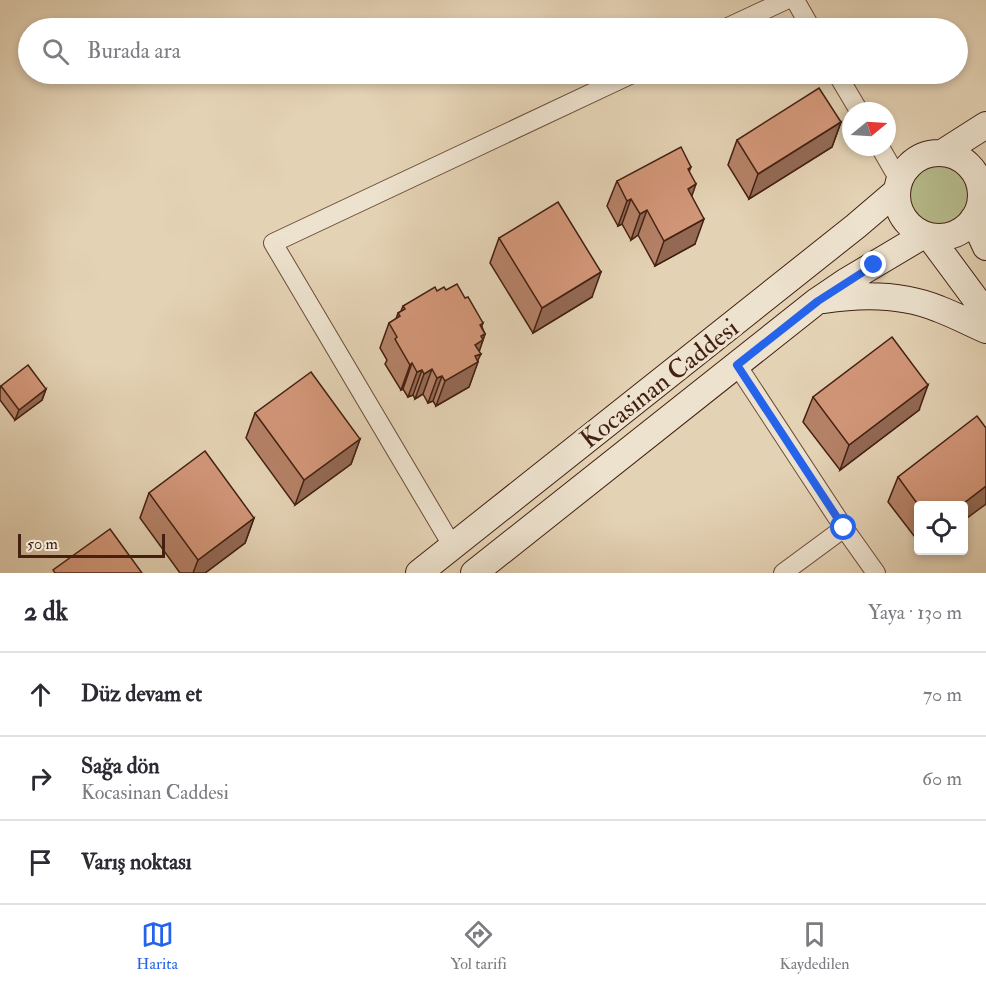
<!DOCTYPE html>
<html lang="tr">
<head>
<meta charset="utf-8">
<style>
  body { margin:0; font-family:"IM FELL Double Pica",serif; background:#f7f7f7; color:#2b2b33 }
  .controls { position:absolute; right:18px; bottom:18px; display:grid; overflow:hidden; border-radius:6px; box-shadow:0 3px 9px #0003 }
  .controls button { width:54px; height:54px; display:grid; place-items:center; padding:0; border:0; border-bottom:2px solid #e1e1e2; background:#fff; color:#2b2b33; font:30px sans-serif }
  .compass { position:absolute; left:842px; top:102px; width:54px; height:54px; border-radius:50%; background:#fff; box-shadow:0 3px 9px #0003; rotate:72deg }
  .scale { position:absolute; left:18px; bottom:15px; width:147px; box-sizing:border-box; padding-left:6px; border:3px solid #432012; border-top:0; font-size:16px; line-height:21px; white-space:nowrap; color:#432012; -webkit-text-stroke:4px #ede2ce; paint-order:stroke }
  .stop { position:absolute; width:18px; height:18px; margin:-14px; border:4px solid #2563eb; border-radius:50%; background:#fff }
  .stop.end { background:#2563eb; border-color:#fff; box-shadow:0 2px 6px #0008 }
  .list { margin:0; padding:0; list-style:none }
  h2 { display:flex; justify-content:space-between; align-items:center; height:78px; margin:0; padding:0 24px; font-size:26px }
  h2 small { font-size:20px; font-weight:400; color:#7c7c81 }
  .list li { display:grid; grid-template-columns:39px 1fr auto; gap:18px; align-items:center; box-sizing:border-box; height:84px; padding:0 24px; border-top:2px solid #e1e1e2 }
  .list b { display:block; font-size:22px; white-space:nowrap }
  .list p { margin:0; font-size:20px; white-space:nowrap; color:#7c7c81 }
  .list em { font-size:20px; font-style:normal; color:#7c7c81 }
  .icon { flex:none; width:33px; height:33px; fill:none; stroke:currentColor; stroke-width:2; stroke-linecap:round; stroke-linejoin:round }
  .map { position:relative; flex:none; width:986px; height:573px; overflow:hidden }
  .search { position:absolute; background:#fff; box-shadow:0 3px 9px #0003; left:18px; right:18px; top:18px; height:66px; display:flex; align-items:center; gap:15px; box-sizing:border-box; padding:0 21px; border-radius:33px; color:#7c7c81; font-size:22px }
  .sheet { height:330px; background:#fff }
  nav { display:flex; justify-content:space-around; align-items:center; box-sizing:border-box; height:84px; border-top:2px solid #e1e1e2; background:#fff; font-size:16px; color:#7c7c81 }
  nav a { display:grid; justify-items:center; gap:3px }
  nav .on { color:#2563eb }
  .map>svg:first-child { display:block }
  .green { fill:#b6bb8b; stroke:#7c6e4e; stroke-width:1.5 }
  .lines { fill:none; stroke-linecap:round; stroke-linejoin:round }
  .minor-casing { stroke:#6b4c3a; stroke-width:20 }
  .secondary-casing { stroke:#432012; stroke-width:28 }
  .minor { stroke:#ede2ce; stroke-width:18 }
  .secondary { stroke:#ede2ce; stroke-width:26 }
  .wall { fill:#b58167; stroke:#432012; stroke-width:1.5 }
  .shaded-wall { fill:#936954; stroke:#432012; stroke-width:1.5 }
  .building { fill:#d29678; stroke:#432012; stroke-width:1.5 }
  .route { stroke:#2563eb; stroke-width:8 }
  .labels { text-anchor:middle; stroke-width:6; stroke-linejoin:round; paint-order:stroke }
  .street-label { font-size:26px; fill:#432012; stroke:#ede2ce }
</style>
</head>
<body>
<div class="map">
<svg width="986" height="573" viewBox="0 0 986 573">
  <rect width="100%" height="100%" fill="#e4d2b4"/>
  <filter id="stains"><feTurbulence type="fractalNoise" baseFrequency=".00333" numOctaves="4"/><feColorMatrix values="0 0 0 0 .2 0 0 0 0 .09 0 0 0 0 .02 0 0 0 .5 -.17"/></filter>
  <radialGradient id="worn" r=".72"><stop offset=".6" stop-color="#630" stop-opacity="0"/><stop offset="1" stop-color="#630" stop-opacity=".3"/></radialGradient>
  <path class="green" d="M908 195a31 31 0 1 1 62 0a31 31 0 1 1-62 0Z"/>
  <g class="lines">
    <defs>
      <path id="minor" d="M795,0L811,28
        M726,28L786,0
        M837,74L859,111
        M880,147L899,180
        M737,365L844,528L876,573
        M453,547L273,243L632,74
        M783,573L844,528"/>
      <path id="secondary" d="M897 195a42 42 0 1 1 84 0a42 42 0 1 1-84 0Z
        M942,153L986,125
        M973,219L986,247
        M929,236L986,313
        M824,300C862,294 903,294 939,309C955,315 970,323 986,330
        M419,573L856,226L897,191
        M474,573L817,301L845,282L924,235"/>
    </defs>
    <use href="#minor" class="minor-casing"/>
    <use href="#secondary" class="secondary-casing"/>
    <use href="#minor" class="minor"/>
    <use href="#secondary" class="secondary"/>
  </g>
  <path class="wall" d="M841,122L832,147L749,199L728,165L737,140Z
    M691,167L689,172L695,244L655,266L638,235L631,240L622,224L618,226L607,206L617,181Z
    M499,238L592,297L533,333L490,263Z
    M446,290L482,327L485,334L479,351L478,361L469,387L436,406L433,401L428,403L423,394L415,399L413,395L408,397L403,389L401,390L385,364L387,360L380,348L389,323L396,319L398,313L401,311L403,306L437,291Z
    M1,386L46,389L42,400L15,420L0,400V389Z
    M813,397L919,410L840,470L803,422Z
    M255,413L360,439L351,464L295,505L246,438Z
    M898,477L963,506H918V541L888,502Z
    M149,493L254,518L245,543L205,573H180L140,518Z"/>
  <path class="shaded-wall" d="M841,122L832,147L749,199L758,174Z
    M696,184L687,210L688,189Z
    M631,199L622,224L618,226L627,201Z
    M647,210L638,235L631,240L640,214Z
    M704,219L695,244L655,266L664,241Z
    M601,272L592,297L533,333L542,308Z
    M483,323L475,345L481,336L485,334L478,355L481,354L477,362H478L469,387L436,406L445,381L480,325Z
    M412,363L403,389L401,390L410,365Z
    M432,369L423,394L415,399L424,374Z
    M422,370L413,395L408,397L417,372Z
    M442,376L433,401L428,403L437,378Z
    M928,385L919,410L840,470L849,445Z
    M46,389L42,400L15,420L19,410Z
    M360,439L351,464L295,505L304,480Z
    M986,486V504L963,521V506H960Z
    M254,518L245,543L205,573H193L198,560Z"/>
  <path class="building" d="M819,88L841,122L758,174L737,140Z
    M681,147L691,167L688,169L696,184L688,189L704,219L664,241L647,210L640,214L631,199L627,201L617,181Z
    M558,202L601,272L542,308L499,238Z
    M457,284L465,298L468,297L483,323L480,325L485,334L481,336L483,340L475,345L481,354L475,356L478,362L445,381L442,376L437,378L432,369L424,374L422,370L417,372L412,363L410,365L395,339L397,337L389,323L400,316L398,313L405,309L403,306L435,287L437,291L444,287L446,290Z
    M892,337L928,385L849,445L813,397Z
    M28,365L46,389L19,410L1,386Z
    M311,372L360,439L304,480L255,413Z
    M977,416L986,428V486L960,506H919L898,477Z
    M205,451L254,518L198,560L149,493Z
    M110,529L142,573H55L53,570Z"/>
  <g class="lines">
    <path class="route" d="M844,528L737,365L818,301L874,265"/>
  </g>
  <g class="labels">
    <g class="street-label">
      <text transform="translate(659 383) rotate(-38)" y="9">Kocasinan Caddesi</text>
    </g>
  </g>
  <rect width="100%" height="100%" filter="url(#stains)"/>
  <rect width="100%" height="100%" fill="url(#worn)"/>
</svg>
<div class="controls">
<button><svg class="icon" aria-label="locate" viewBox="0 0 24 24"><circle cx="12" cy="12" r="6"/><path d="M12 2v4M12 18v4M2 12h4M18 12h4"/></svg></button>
</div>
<svg class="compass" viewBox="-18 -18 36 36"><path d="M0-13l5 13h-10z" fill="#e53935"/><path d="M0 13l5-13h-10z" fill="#7c7c81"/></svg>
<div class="scale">50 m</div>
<div class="stop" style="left:844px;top:528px"></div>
<div class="stop end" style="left:874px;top:265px"></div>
<div class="search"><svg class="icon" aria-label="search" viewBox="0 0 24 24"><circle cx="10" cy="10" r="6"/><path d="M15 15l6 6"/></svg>Burada ara</div>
</div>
<section class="sheet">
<h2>2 dk<small>Yaya · 130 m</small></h2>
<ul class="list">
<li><svg class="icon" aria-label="ahead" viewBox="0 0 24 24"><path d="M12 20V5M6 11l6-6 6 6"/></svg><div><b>Düz devam et</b></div><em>70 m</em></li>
<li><svg class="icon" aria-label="right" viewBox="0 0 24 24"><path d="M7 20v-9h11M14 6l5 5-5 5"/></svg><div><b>Sağa dön</b><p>Kocasinan Caddesi</p></div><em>60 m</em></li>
<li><svg class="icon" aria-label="arrive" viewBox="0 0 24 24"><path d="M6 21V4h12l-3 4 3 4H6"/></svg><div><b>Varış noktası</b></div></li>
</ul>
</section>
<nav>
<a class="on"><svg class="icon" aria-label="map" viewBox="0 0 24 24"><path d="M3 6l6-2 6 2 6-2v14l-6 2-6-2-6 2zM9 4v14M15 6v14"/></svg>Harita</a>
<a><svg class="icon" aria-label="directions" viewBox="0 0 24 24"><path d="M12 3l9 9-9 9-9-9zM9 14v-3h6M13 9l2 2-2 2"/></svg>Yol tarifi</a>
<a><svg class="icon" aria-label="saved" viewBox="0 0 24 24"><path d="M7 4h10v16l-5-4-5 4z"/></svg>Kaydedilen</a>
</nav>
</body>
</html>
